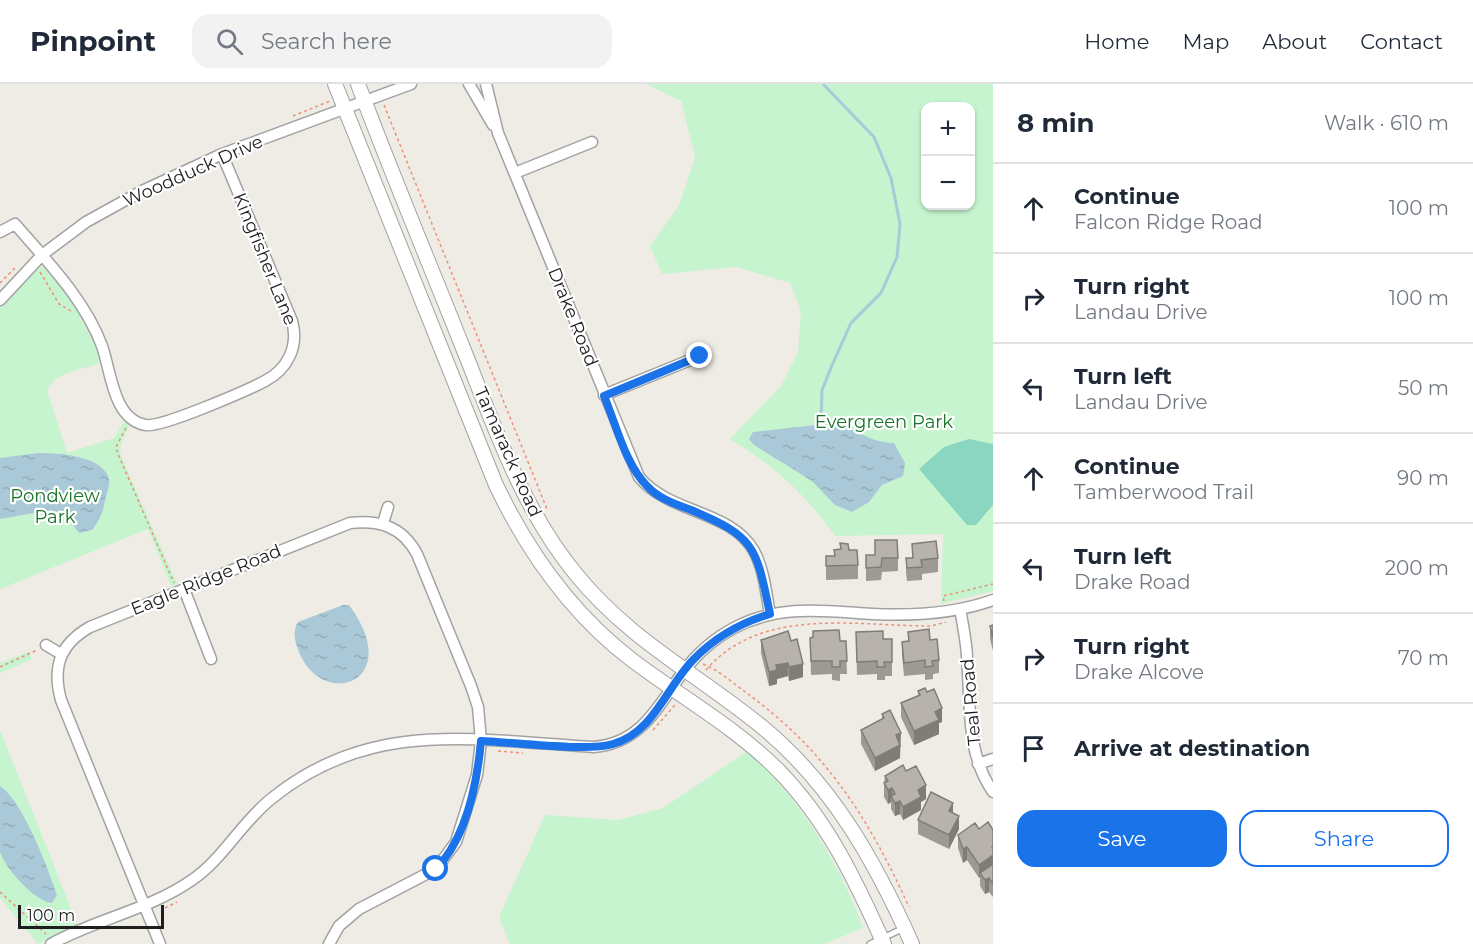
<!DOCTYPE html>
<html lang="en">
<head>
<meta charset="utf-8">
<style>
  body { margin:0; font-family:Montserrat,sans-serif; background:#f2f2f3; color:#1f2937 }
  .controls { position:absolute; right:18px; top:18px; display:grid; overflow:hidden; border-radius:12px; box-shadow:0 2px 4px #0004 }
  .controls button { width:54px; height:54px; display:grid; place-items:center; padding:0; border:0; border-bottom:2px solid #e0e1e3; background:#fff; color:#1f2937; font:30px sans-serif }
  .scale { position:absolute; left:18px; bottom:15px; width:146px; box-sizing:border-box; padding-left:6px; border:3px solid #1e1e1e; border-top:0; font-size:16px; line-height:21px; white-space:nowrap; color:#1e1e1e; -webkit-text-stroke:4px #fff; paint-order:stroke }
  .stop { position:absolute; width:18px; height:18px; margin:-14px; border:4px solid #1a73e8; border-radius:50%; background:#fff }
  .stop.end { background:#1a73e8; border-color:#fff; box-shadow:0 2px 6px #0008 }
  .list { margin:0; padding:0; list-style:none }
  h2 { display:flex; justify-content:space-between; align-items:center; height:78px; margin:0; padding:0 24px; font-size:26px }
  h2 small { font-size:20px; font-weight:400; color:#747a83 }
  .list li { display:grid; grid-template-columns:39px 1fr auto; gap:18px; align-items:center; box-sizing:border-box; height:90px; padding:0 24px; border-top:2px solid #e0e1e3 }
  .list b { display:block; font-size:22px; white-space:nowrap }
  .list p { margin:0; font-size:20px; white-space:nowrap; color:#747a83 }
  .list em { font-size:20px; font-style:normal; color:#747a83 }
  .actions { display:flex; gap:12px; padding:18px 24px }
  .actions a { flex:1; padding:14px 0; border:2px solid #1a73e8; border-radius:18px; text-align:center; font-size:21px; color:#1a73e8 }
  .actions .main { background:#1a73e8; color:#fff }
  .icon { flex:none; width:33px; height:33px; fill:none; stroke:currentColor; stroke-width:2; stroke-linecap:round; stroke-linejoin:round }
  .map { position:relative; flex:none; width:993px; height:860px; overflow:hidden }
  header { display:flex; align-items:center; gap:36px; box-sizing:border-box; height:84px; padding:0 30px; background:#fff; border-bottom:2px solid #e0e1e3 }
  header strong { font-size:28px }
  nav { display:flex; gap:33px; margin-inline-start:auto; font-size:21px }
  .search { width:420px; height:54px; background:#f2f2f3; display:flex; align-items:center; gap:15px; box-sizing:border-box; padding:0 21px; border-radius:18px; color:#747a83; font-size:22px }
  main { display:flex }
  aside { flex:1; background:#fff }
  .map>svg:first-child { display:block }
  .park { fill:#c6f4cf; fill-rule:evenodd }
  .pitch { fill:#8bd6c1 }
  .water { fill:url(#water-ripples) }
  .lines { fill:none; stroke-linecap:round; stroke-linejoin:round }
  .stream { stroke:#aac9d8; stroke-width:3 }
  .service-casing { stroke:#a2a2a2; stroke-width:8 }
  .minor-casing { stroke:#a2a2a2; stroke-width:13 }
  .tertiary-casing { stroke:#a2a2a2; stroke-width:16 }
  .path { stroke:#ed9078; stroke-width:1.5; stroke-dasharray:3 3; stroke-linecap:butt }
  .service { stroke:#fff; stroke-width:5 }
  .minor { stroke:#fff; stroke-width:10 }
  .tertiary { stroke:#fff; stroke-width:14 }
  .wall { fill:#9d9993 }
  .shaded-wall { fill:#807d78 }
  .building { fill:#b7b2ab; stroke:#807d78; stroke-width:1.5 }
  .route { stroke:#1a73e8; stroke-width:8 }
  .labels { text-anchor:middle; stroke-width:4.5; stroke-linejoin:round; paint-order:stroke }
  .street-label { font-size:18px; fill:#1e1e1e; stroke:#fff }
  .park-label { font-size:18px; fill:#167327; stroke:#fff }
</style>
</head>
<body>
<header>
<strong>Pinpoint</strong>
<div class="search"><svg class="icon" aria-label="search" viewBox="0 0 24 24"><circle cx="10" cy="10" r="6"/><path d="M15 15l6 6"/></svg>Search here</div>
<nav><a>Home</a><a>Map</a><a>About</a><a>Contact</a></nav>
</header>
<main>
<div class="map">
<svg width="993" height="860" viewBox="0 0 993 860">
  <defs>
    <pattern id="water-ripples" width="26" height="14" patternUnits="userSpaceOnUse" patternTransform="scale(1.5)"><rect width="26" height="14" fill="#aac9d8"/><path d="M2 4q2-2 4 0t4 0M15 11q2-2 4 0t4 0" fill="none" stroke="#92acb9"/></pattern>
  </defs>
  <rect width="100%" height="100%" fill="#eeece5"/>
  <path class="park" d="M646,0H993V507L941,520L943,450L835,452C805,409 774,382 730,355L781,302L798,268L801,227L790,199L737,183L662,190L650,162L679,122L695,73L681,17ZM926,22H970V122H926Z
    M42,183C62,196 93,253 101,276L97,280C81,286 49,289 48,309L67,369L114,354L125,337L129,342L121,360L120,369L177,500L171,502L148,445L0,505V222L36,186Z
    M28,568L32,575L0,589V579Z
    M0,646L77,840L38,860L0,814Z
    M748,667C796,709 842,783 863,844L824,860H510L499,833L545,731L618,736L663,724Z"/>
  <path class="pitch" d="M969,355L993,360V421L976,441H967L919,385L944,363Z"/>
  <path class="water" d="M833,339C857,344 866,358 894,359L905,379L903,392L882,401L869,418L852,428L835,421L812,397L754,361L749,355L753,348Z
    M38,369C57,369 99,371 108,392C111,399 107,409 105,416C103,428 100,436 92,446L79,449L65,431L51,426L0,435V374Z
    M343,521H349C406,598 323,627 299,568C295,558 292,548 298,538Z
    M0,702C23,717 48,784 57,811L52,819C35,818 5,784 0,768C0,752 0,720 0,702Z"/>
  <g class="lines">
    <path class="stream" d="M821,340L822,306L833,279L851,239L881,209L897,173L900,140L891,94L874,53L823,0"/>
    <defs>
      <path id="service" d="M870,860L904,844"/>
      <path id="minor" d="M469,0L493,41
        M486,0L498,49L639,393C670,430 731,426 754,467C764,485 766,509 770,530
        M515,89L592,58
        M0,148L15,140C47,177 85,216 102,262C111,287 113,336 146,341C161,344 248,306 265,297C288,285 299,262 292,237L222,70
        M0,216L42,171L86,138L142,107L222,70L411,0
        M604,311L700,272
        M383,439L388,423
        M184,505L211,575
        M960,525C963,541 966,556 967,572C971,618 965,668 993,708
        M46,561L61,570
        M978,680L993,675
        M51,860C96,835 149,826 192,796C223,775 241,739 271,715C370,634 475,656 593,663C641,660 658,622 683,588C696,571 715,554 734,544C779,520 824,527 872,530C913,532 954,530 993,516
        M160,860L61,616C52,583 60,560 90,543L350,439C379,436 402,442 417,470L471,602L478,623L481,657L477,691L456,758L436,785L359,825L339,842L329,860"/>
      <path id="tertiary" d="M335,0L496,401C528,468 573,531 632,576C681,613 735,643 778,686C827,736 856,797 884,860
        M358,0C391,88 428,176 463,264C494,341 521,423 575,489C629,556 696,589 761,642C832,700 875,777 912,860"/>
    </defs>
    <use href="#service" class="service-casing"/>
    <use href="#minor" class="minor-casing"/>
    <use href="#tertiary" class="tertiary-casing"/>
    <path class="path" d="M384,21L547,425
      M293,32L330,17
      M40,188L59,220L71,227
      M0,199L17,182
      M126,344L116,363L118,370L174,499
      M944,517L943,512L993,500
      M703,580C719,586 734,600 748,610C827,668 869,735 909,823
      M0,583L37,566
      M706,586C761,522 856,542 931,542L946,538
      M653,646L675,621
      M498,667L523,669
      M0,808L46,850
      M165,824L177,818"/>
    <use href="#service" class="service"/>
    <use href="#minor" class="minor"/>
    <use href="#tertiary" class="tertiary"/>
  </g>
  <path class="wall" d="M875,456L898,474V487L882,488L881,496L866,497V471H875Z
    M912,460L938,474V488L922,490V496L907,497L906,488V474H912Z
    M849,466L858,481V495L826,496V472H834Z
    M993,541V567L990,555V542Z
    M856,548L883,555H892V592H885V596H877V590L857,591Z
    M908,548L930,556L939,576V589L933,590V595L925,596V590L904,592L902,571V558L908,557Z
    M810,554L846,557L847,590H840V597L832,596V590L811,591Z
    M761,556L803,593L789,597L788,592L777,595V600L769,602L761,569Z
    M918,607L942,638L939,639V650L914,661L901,633V619L918,612Z
    M882,630L901,662L900,663V674L875,687L861,660V646L882,635Z
    M906,687L926,715L921,718V726L903,736L900,730L895,732L891,725V718L888,720L884,713V699L885,692Z
    M953,729L959,745L949,765L918,750V736Z
    M979,745L993,746V813L989,808L985,810L980,802V793L979,794L967,776L963,779L958,764V751Z"/>
  <path class="shaded-wall" d="M788,579V592L777,595V600L769,602V588L776,581Z
    M803,580V593L789,597V583Z
    M942,624V638L939,639V650L914,661V647L935,628Z
    M901,649L900,674L875,687V674L896,651Z
    M926,701V715L921,718V726L903,736V723L918,706Z
    M892,704V714L891,712V718L888,720V706Z
    M900,717V730L895,732V719Z
    M953,719V733L949,727Z
    M959,732V745L949,765V751Z
    M993,762V784L980,789V793L979,794V781Z
    M967,763V776L963,779V765Z
    M989,794V808L985,810V796Z"/>
  <path class="building" d="M875,456H897L898,474H882L881,483L866,484V471H875Z
    M936,457L938,474L921,476L922,483L907,484L906,474H913L912,460Z
    M840,459L848,460L849,466H857L858,481L826,482V472H835L834,466L841,465Z
    M993,541V554L990,542Z
    M929,545L930,556L937,555L939,576L932,577L933,582L925,583V576L904,579L902,558L909,557L908,548Z
    M839,546L840,557H846L847,577H840V583H832V577H811L810,554L813,553V547Z
    M788,547L791,557L797,555L803,580L789,583L788,579L776,581L777,586L769,588L761,556Z
    M883,547V555H892V578H884L885,583H877V577L857,578L856,548Z
    M925,604L927,608L934,605L942,624L935,628L939,636L914,647L901,619L920,611L918,607Z
    M890,626L901,649L896,651L900,661L875,674L861,646L884,634L882,630Z
    M903,681L906,687L916,682L926,701L918,706L921,713L903,723L900,717L895,719L891,712L895,710L892,704L888,706L884,699L888,697L885,692Z
    M931,708L953,719L949,727L959,732L949,751L918,736Z
    M988,738L993,746V762L992,763L993,764V771L979,781L967,763L963,765L958,751L975,739L979,745Z
    M993,780V800L989,794L985,796L980,789Z"/>
  <g class="lines">
    <path class="route" d="M436,785C467,753 477,700 481,657C512,658 586,668 613,660C653,649 666,604 693,576C715,553 740,539 770,530C756,463 756,453 691,426C675,420 659,415 647,402C625,380 616,340 604,312L700,272"/>
  </g>
  <g class="labels">
    <g class="street-label">
      <text transform="translate(193 87) rotate(-24)" y="6">Woodduck Drive</text>
      <text transform="translate(265 175) rotate(68)" y="6">Kingfisher Lane</text>
      <text transform="translate(573 233) rotate(68)" y="6">Drake Road</text>
      <text transform="translate(508 368) rotate(66)" y="6">Tamarack Road</text>
      <text transform="translate(206 496) rotate(-22)" y="6">Eagle Ridge Road</text>
      <text transform="translate(971 618) rotate(-95)" y="6">Teal Road</text>
    </g>
    <g class="park-label">
      <text x="884" y="344">Evergreen Park</text>
      <text x="55" y="418">Pondview<tspan x="55" dy="21">Park</tspan></text>
    </g>
  </g>
</svg>
<div class="controls">
<button>+</button>
<button>−</button>
</div>
<div class="scale">100 m</div>
<div class="stop" style="left:436px;top:785px"></div>
<div class="stop end" style="left:700px;top:272px"></div>
</div>
<aside>
<h2>8 min<small>Walk · 610 m</small></h2>
<ul class="list">
<li><svg class="icon" aria-label="ahead" viewBox="0 0 24 24"><path d="M12 20V5M6 11l6-6 6 6"/></svg><div><b>Continue</b><p>Falcon Ridge Road</p></div><em>100 m</em></li>
<li><svg class="icon" aria-label="right" viewBox="0 0 24 24"><path d="M7 20v-9h11M14 6l5 5-5 5"/></svg><div><b>Turn right</b><p>Landau Drive</p></div><em>100 m</em></li>
<li><svg class="icon" aria-label="left" viewBox="0 0 24 24"><path d="M17 20v-9H6M10 6l-5 5 5 5"/></svg><div><b>Turn left</b><p>Landau Drive</p></div><em>50 m</em></li>
<li><svg class="icon" aria-label="ahead" viewBox="0 0 24 24"><path d="M12 20V5M6 11l6-6 6 6"/></svg><div><b>Continue</b><p>Tamberwood Trail</p></div><em>90 m</em></li>
<li><svg class="icon" aria-label="left" viewBox="0 0 24 24"><path d="M17 20v-9H6M10 6l-5 5 5 5"/></svg><div><b>Turn left</b><p>Drake Road</p></div><em>200 m</em></li>
<li><svg class="icon" aria-label="right" viewBox="0 0 24 24"><path d="M7 20v-9h11M14 6l5 5-5 5"/></svg><div><b>Turn right</b><p>Drake Alcove</p></div><em>70 m</em></li>
<li><svg class="icon" aria-label="arrive" viewBox="0 0 24 24"><path d="M6 21V4h12l-3 4 3 4H6"/></svg><div><b>Arrive at destination</b></div></li>
</ul>
<div class="actions"><a class="main">Save</a><a>Share</a></div>
</aside>
</main>
</body>
</html>
